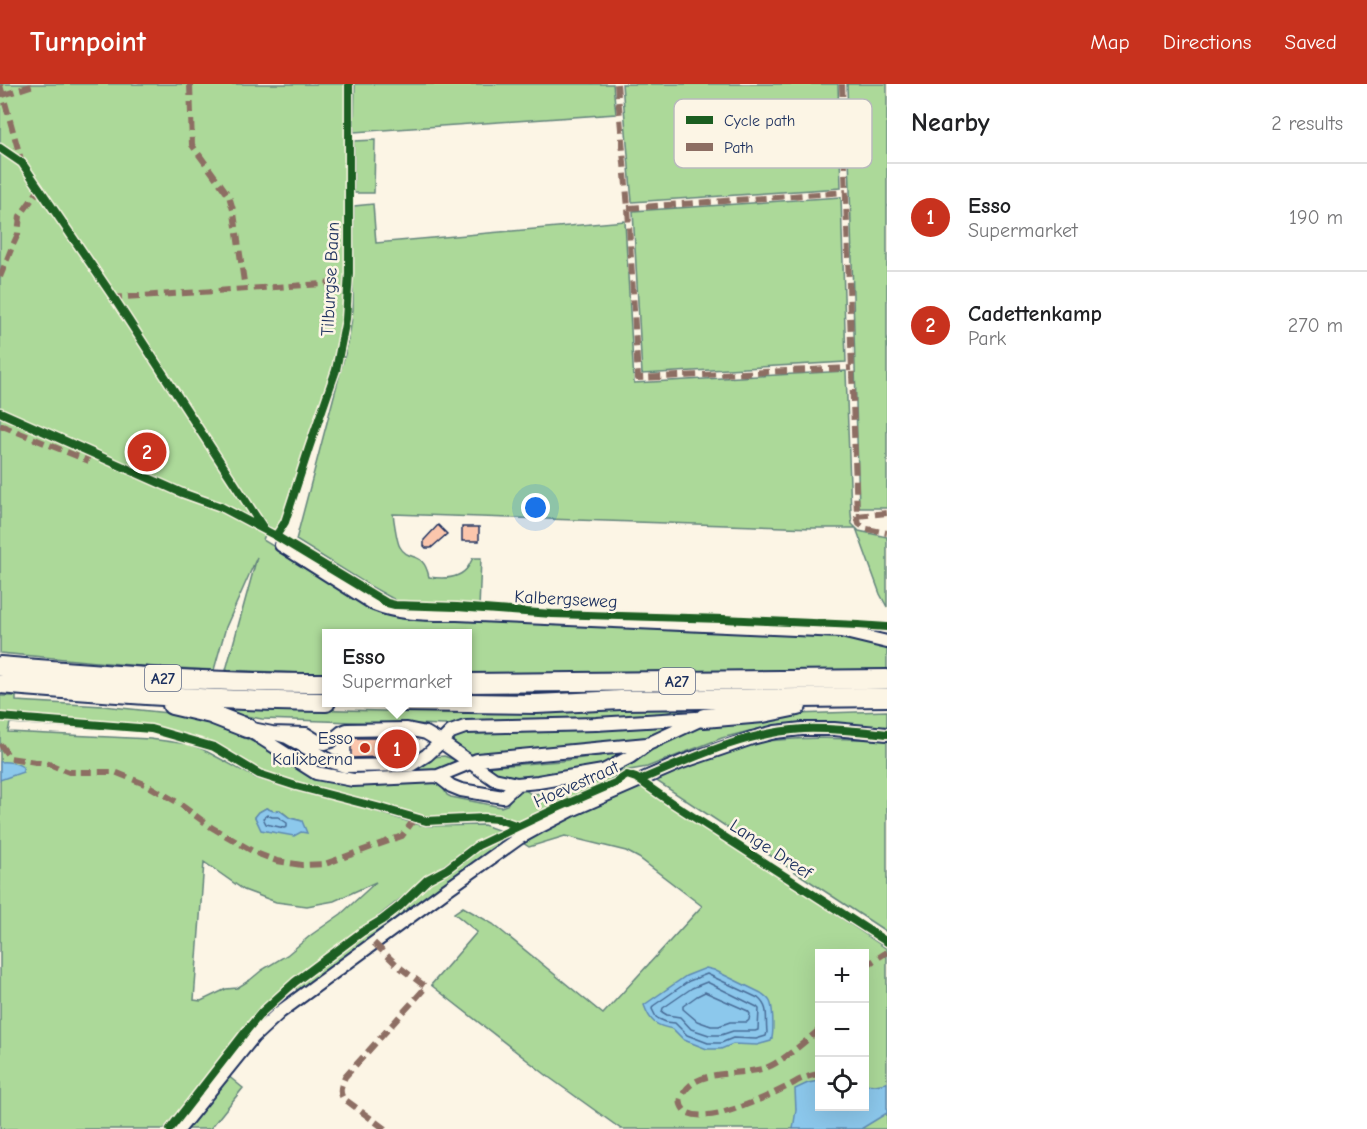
<!DOCTYPE html>
<html lang="en">
<head>
<meta charset="utf-8">
<style>
  body { margin:0; font-family:"Comic Neue",sans-serif; background:#f6f6f6; color:#202124 }
  .controls { position:absolute; right:18px; bottom:18px; display:grid; overflow:hidden; border-radius:0px; box-shadow:0 6px 24px #0002 }
  .controls button { width:54px; height:54px; display:grid; place-items:center; padding:0; border:0; border-bottom:2px solid #e0e0e0; background:#fff; color:#202124; font:30px sans-serif }
  .you { position:absolute; left:536px; top:424px; width:21px; height:21px; margin:-15px; border:4px solid #fff; border-radius:50%; background:#1a73e8; box-shadow:0 0 0 9px #1a73e833 }
  .badge { display:grid; place-items:center; width:39px; height:39px; border-radius:50%; background:#c8321e; color:#fff; font-size:20px; font-weight:700 }
  .pin { position:absolute; translate:-50% -50%; border:3px solid #fff; box-shadow:0 2px 6px #0006 }
  .popup { position:absolute; left:322px; top:545px; width:150px; height:78px; box-sizing:border-box; display:grid; place-content:center; border-radius:0px; background:#fff; filter:drop-shadow(0 2px 4px #0005); font-size:20px; white-space:nowrap; color:#757577 }
  .popup b { font-size:22px; color:#202124 }
  .popup::after { content:''; position:absolute; left:50%; top:100%; margin-left:-12px; border:12px solid transparent; border-top-color:#fff }
  .list { margin:0; padding:0; list-style:none }
  h2 { display:flex; justify-content:space-between; align-items:center; height:78px; margin:0; padding:0 24px; font-size:26px }
  h2 small { font-size:20px; font-weight:400; color:#757577 }
  .list li { display:grid; grid-template-columns:39px 1fr auto; gap:18px; align-items:center; box-sizing:border-box; height:108px; padding:0 24px; border-top:2px solid #e0e0e0 }
  .list b { display:block; font-size:22px; white-space:nowrap }
  .list p { margin:0; font-size:20px; white-space:nowrap; color:#757577 }
  .list em { font-size:20px; font-style:normal; color:#757577 }
  .icon { flex:none; width:33px; height:33px; fill:none; stroke:currentColor; stroke-width:2; stroke-linecap:round; stroke-linejoin:round }
  .map { position:relative; flex:none; width:887px; height:1045px; overflow:hidden }
  header { display:flex; align-items:center; gap:36px; box-sizing:border-box; height:84px; padding:0 30px; background:#c8321e; color:#fff }
  header strong { font-size:28px }
  nav { display:flex; gap:33px; margin-inline-start:auto; font-size:21px }
  main { display:flex }
  aside { flex:1; background:#fff }
  .map>svg:first-child { display:block }
  .green { fill:#acd999; stroke:#64847c; stroke-width:1.5; fill-rule:evenodd }
  .water { fill:#8cc8ec; stroke:#5f8bb3; stroke-width:1.5 }
  .lines { fill:none; stroke-linecap:round; stroke-linejoin:round }
  .shore { stroke:#486c97; stroke-width:1.5 }
  .building { fill:#fbc6ac; stroke:#1b2f5e; stroke-width:1.5 }
  .minor-casing { stroke:#1b2f5e; stroke-width:16 }
  .highway-casing { stroke:#1b2f5e; stroke-width:22 }
  .minor { stroke:#fcf5e5; stroke-width:12 }
  .highway { stroke:#fcf5e5; stroke-width:18 }
  .quiet { stroke:#8d6e63; stroke-width:6; stroke-dasharray:12 6; stroke-linecap:butt }
  .cycleway-casing { stroke:#fcf5e5; stroke-width:11 }
  .cycleway { stroke:#1b5e20; stroke-width:8 }
  .poi-dot { fill:#c8321e; stroke:#fcf5e5; stroke-width:2 }
  .labels { text-anchor:middle; stroke-width:5; stroke-linejoin:round; paint-order:stroke }
  .shield { fill:#fcf5e5; stroke:#5e6a86; stroke-width:1.5 }
  .shield-label { font-size:16px; font-weight:bold; fill:#1b2f5e }
  .street-label { font-size:18px; fill:#1b2f5e; stroke:#fcf5e5 }
  .poi-label { font-size:18px; fill:#1b2f5e; stroke:#fcf5e5; text-anchor:end }
  .key { fill:#fcf5e5; stroke:#b8babc; stroke-width:1.5 }
  .key-label { font-size:16px; fill:#1b2f5e }
</style>
</head>
<body>
<header>
<strong>Turnpoint</strong>
<nav><a>Map</a><a>Directions</a><a>Saved</a></nav>
</header>
<main>
<div class="map">
<svg width="887" height="1045" viewBox="0 0 887 1045">
  <rect width="100%" height="100%" fill="#fcf5e5"/>
  <filter id="ink" filterUnits="userSpaceOnUse"><feTurbulence type="fractalNoise" baseFrequency=".0167" numOctaves="2"/><feDisplacementMap in="SourceGraphic" scale="12" xChannelSelector="R" yChannelSelector="G"/><feConvolveMatrix kernelMatrix="1 2 1 2 8 2 1 2 1" color-interpolation-filters="sRGB"/></filter>
  <g filter="url(#ink)">
    <path class="green" d="M0,0H346L345,198L344,226L341,254L305,390L276,449L268,442L263,456L373,523L841,550L887,563V588L468,591V550H326V590L226,586L257,473L226,543L214,586L140,582L0,569Z
      M355,0H613L616,30L354,48Z
      M622,0H838L841,104L632,118Z
      M847,0H887V424H859Z
      M375,56L374,109H354V57Z
      M841,113L846,278L642,290L633,127Z
      M373,120L376,159L625,137L634,299L846,287L851,429L852,440L859,447L887,453V523L880,510L856,444H813L393,430C394,437 397,459 400,463C409,479 423,465 429,493C442,495 460,495 468,483C470,480 471,477 473,474H481L479,525L414,522L397,517L370,502L296,456L349,255L353,226L354,122Z
      M0,612H16V617L103,622L168,629L198,635L234,649L321,689L433,697L440,699L447,711L451,713L501,723L507,721L512,712L522,704L531,710L560,708L599,697L617,683L695,639L795,630L887,627V643L775,645L749,647L722,654L647,683L624,687L597,704L517,740L494,733H420L407,731L353,714L263,691L247,684L204,660L188,654L157,649L10,639L8,648L150,655L188,660L202,665L256,694L294,706L362,723L416,740L427,742L484,741L501,747L476,759L427,793L358,849L294,896L272,915L245,945L164,1045H0ZM266,724L273,727L280,726L290,734L302,737L262,746L255,733L259,728ZM204,778L244,806L276,818L307,822L334,817L376,798L341,830L311,851L287,871L262,886L250,896L237,904L226,905L201,917L194,916Z
      M192,622L421,628L520,626L699,624L650,631L474,640L445,641L262,635Z
      M672,642L653,653L633,659L493,668L468,672L445,657L468,646L607,643Z
      M817,654L887,656V848L652,694C688,681 724,665 762,658C780,655 798,655 817,654Z
      M632,667L609,682L576,688L502,696L484,683L561,677Z
      M444,672L461,678L443,686L410,688L432,673Z
      M643,700L887,865V1045H621L550,994L431,901L477,848L454,829L463,823L493,840L603,930L702,822L639,774L626,767L565,752L529,763L520,757ZM820,870H864V1022H820Z
      M504,754L509,756L297,911L296,902L386,835L408,818L429,798L448,787L478,764Z
      M227,991L243,1004L210,1045H186Z"/>
    <path class="water" d="M0,678C7,677 17,679 23,683V688L0,696Z
      M266,724L273,727L279,726L290,734L302,737L307,749L301,748L294,752L261,746L255,733L259,728Z
      M706,884L714,886L761,909C765,912 770,915 771,920C773,927 774,951 771,957L757,961L733,960L721,965H707L684,956L673,945C656,942 650,938 644,921L686,892Z
      M819,997L820,1022H864L865,1000L875,1001L887,999V1029L861,1045H793L796,1026L795,1005L808,999Z"/>
    <g class="lines">
      <path class="shore" d="M267,731L272,733H278L287,739V743L284,744L266,740L263,734Z
        M707,890L758,914C770,924 765,934 767,948L766,952L756,955L733,954L721,959H708L687,951L675,939L666,938L659,935L656,933L652,925L653,922L689,897Z
        M707,898L757,923L759,925L758,946L755,947H733L721,951H709L691,945L680,933L667,931L662,928L663,924L692,904Z
        M705,908L748,927L750,930L749,936L747,938H730L719,942H711L697,937L683,925V922L697,912Z"/>
    </g>
    <path class="building" d="M438,441L447,450L431,464H426L424,462V456Z
      M462,443H479V457H462Z
      M351,654H410V672L351,674Z"/>
    <g class="lines">
      <defs>
        <path id="minor" d="M281,461L374,520C401,531 428,530 457,530L841,547L887,558
          M247,644L272,649L306,650L319,658L325,659L331,657L342,648L347,646L407,645L426,649L441,658L451,648L465,643L596,640L696,634
          M250,647L316,689L353,696L438,692L477,676L647,660
          M272,649L287,653L330,677L345,682L411,681L427,671L441,658L494,695L517,700L538,698L603,687L630,673L648,660L704,634
          M438,692L451,702L461,706L503,713L517,700
          M179,1045L253,953L280,928L446,806L519,754L539,743L574,725L682,678L752,654L775,648L802,645H834L887,650"/>
        <path id="highway" d="M0,582C109,591 217,599 326,599
          M468,599L887,595
          M0,600C109,609 217,617 326,618
          M401,618L536,620L621,616L887,613
          M172,621L211,630L247,644
          M704,634L763,629L797,622"/>
      </defs>
      <use href="#minor" class="minor-casing"/>
      <use href="#highway" class="highway-casing"/>
      <use href="#minor" class="minor"/>
      <use href="#highway" class="highway"/>
      <path class="quiet" d="M190,0L192,61L229,112L234,129L245,205
        M617,0L628,124L638,294L851,284
        M842,0L857,432L859,440L867,445L887,449
        M0,1L22,79
        M3,11L37,0
        M628,124L846,108
        M0,193L12,163L18,150L20,132L38,107
        M110,214L352,198
        M0,341L89,377
        M857,432L887,429
        M0,660L10,674L49,680L69,688H115L147,701L177,718L211,743L256,769L277,777L302,781L325,780L402,752L413,737
        M374,859L398,882L426,903L345,993C342,1001 338,1006 343,1014L385,1045
        M864,883L887,868
        M820,945C807,956 783,977 768,983C743,993 698,983 683,1010C679,1016 680,1021 684,1026C703,1045 773,1010 794,999C801,994 811,992 820,989"/>
      <defs>
        <path id="cycleway" d="M0,64L22,79L114,214L264,445
          M0,328L182,409L221,423L276,452L377,513L387,519L395,521L457,523L552,530L723,535L858,541L887,543
          M276,452L285,438L309,364L336,286L346,235L349,189V0
          M0,633L151,645L214,663L259,690L296,702L381,724L426,737L484,734L498,735L518,742
          M640,696C692,674 747,648 804,645C832,644 859,647 887,650
          M170,1045L247,946L262,928L295,898L362,848L382,836L400,822L428,795L447,785L477,762L555,725L615,699L627,691L636,694L672,719L887,858"/>
      </defs>
      <use href="#cycleway" class="cycleway-casing"/>
      <use href="#cycleway" class="cycleway"/>
    </g>
  </g>
  <circle class="poi-dot" cx="365" cy="664" r="6"/>
  <g class="labels">
    <g class="shield">
      <rect x="145" y="581" width="36" height="26" rx="4.5"/>
      <rect x="659" y="584" width="36" height="26" rx="4.5"/>
    </g>
    <g class="shield-label">
      <text x="163" y="600">A27</text>
      <text x="677" y="603">A27</text>
    </g>
    <g class="street-label">
      <text transform="translate(330 195) rotate(-87)" y="6">Tilburgse Baan</text>
      <text transform="translate(566 515) rotate(3)" y="6">Kalbergseweg</text>
      <text transform="translate(576 700) rotate(-24)" y="6">Hoevestraat</text>
      <text transform="translate(771 765) rotate(33)" y="6">Lange Dreef</text>
    </g>
    <g class="poi-label">
      <text x="353" y="660">Esso<tspan x="353" dy="21">Kalixberna</tspan></text>
    </g>
  </g>
  <rect x="674" y="15" width="198" height="69" rx="9" class="key"/>
  <rect x="686" y="32" width="27" height="8" fill="#1b5e20"/>
  <rect x="686" y="59" width="27" height="8" fill="#8d6e63"/>
  <g class="key-label">
    <text x="724" y="42">Cycle path</text>
    <text x="724" y="69">Path</text>
  </g>
</svg>
<div class="controls">
<button>+</button>
<button>−</button>
<button><svg class="icon" aria-label="locate" viewBox="0 0 24 24"><circle cx="12" cy="12" r="6"/><path d="M12 2v4M12 18v4M2 12h4M18 12h4"/></svg></button>
</div>
<div class="you"></div>
<div class="pin badge" style="left:397px;top:665px">1</div>
<div class="popup"><b>Esso</b>Supermarket</div>
<div class="pin badge" style="left:147px;top:368px">2</div>
</div>
<aside>
<h2>Nearby<small>2 results</small></h2>
<ul class="list">
<li><span class="badge">1</span><div><b>Esso</b><p>Supermarket</p></div><em>190 m</em></li>
<li><span class="badge">2</span><div><b>Cadettenkamp</b><p>Park</p></div><em>270 m</em></li>
</ul>
</aside>
</main>
</body>
</html>
